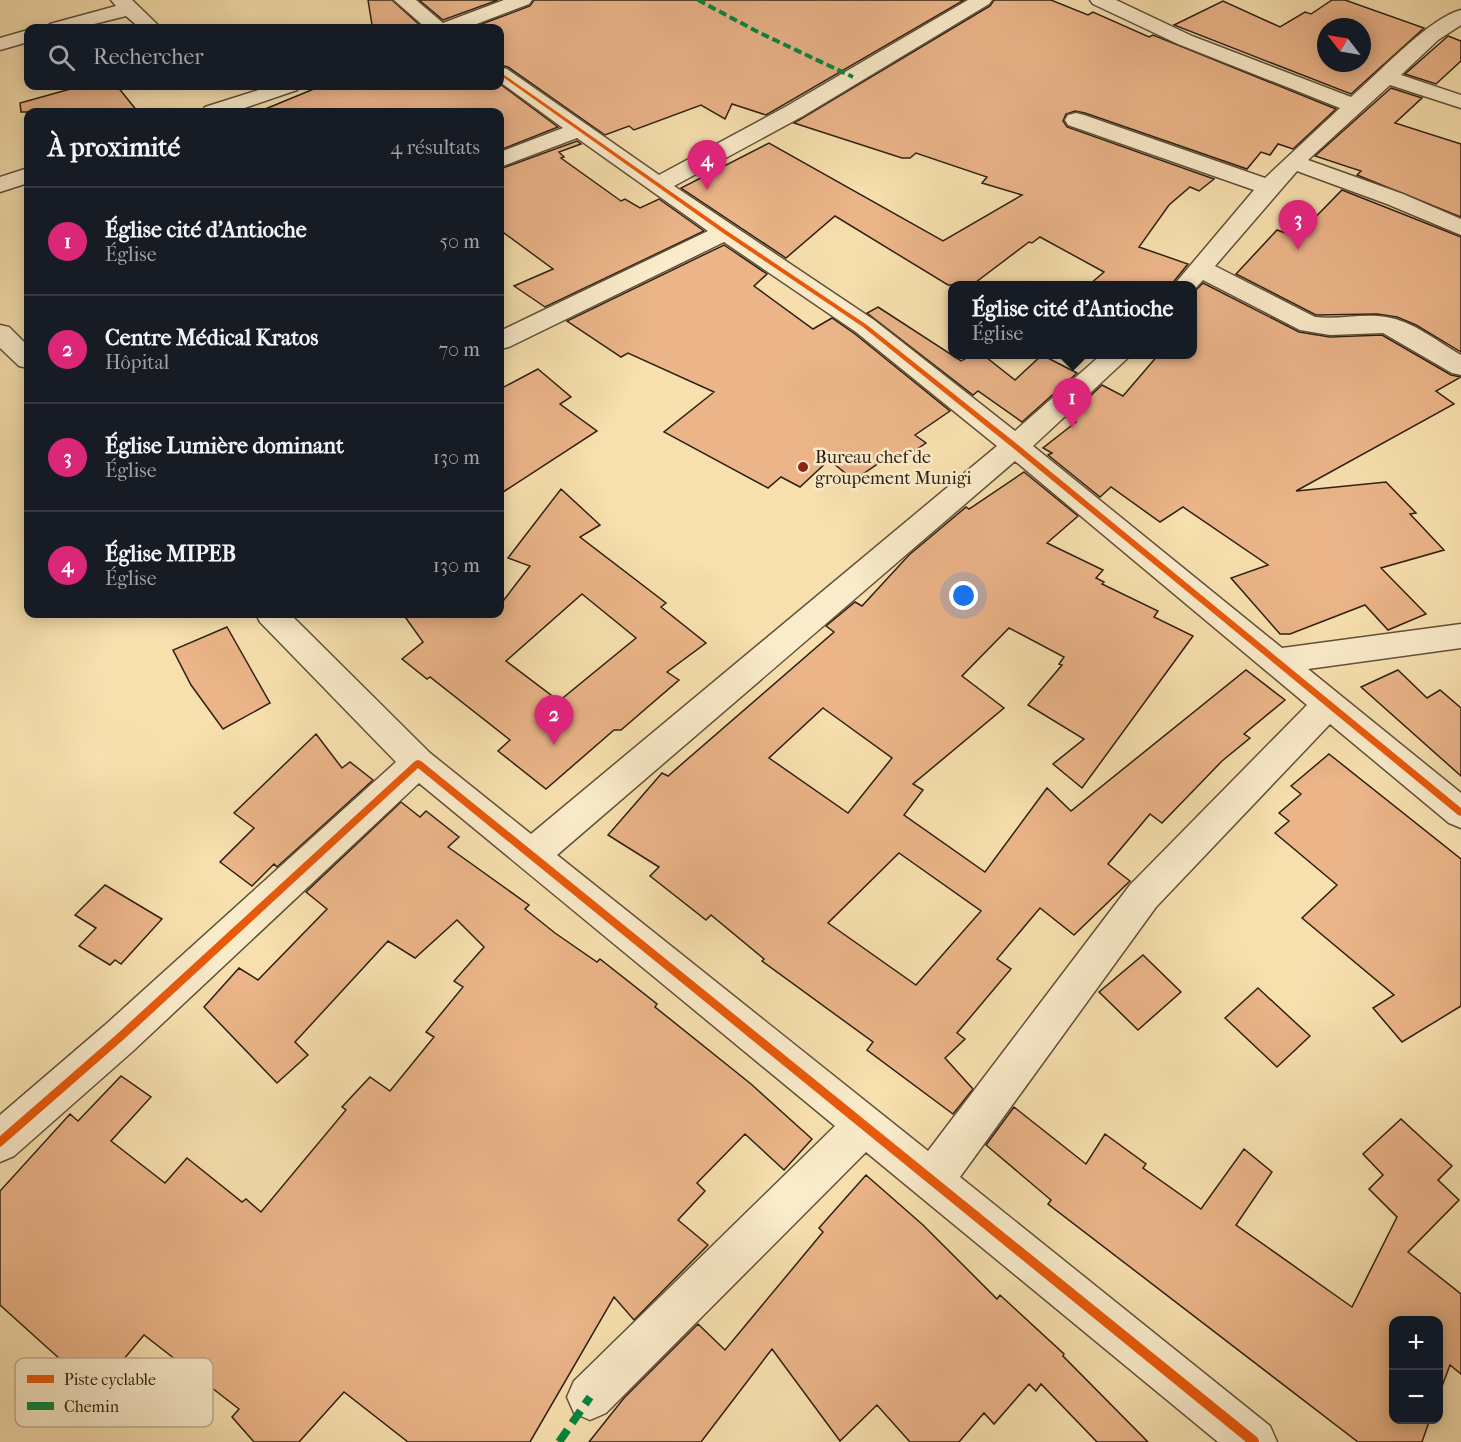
<!DOCTYPE html>
<html lang="fr">
<head>
<meta charset="utf-8">
<style>
  body { margin:0; font-family:"IM FELL French Canon",serif; background:#20242c; color:#f1f3f6 }
  .controls { position:absolute; right:18px; bottom:18px; display:grid; overflow:hidden; border-radius:12px; box-shadow:0 3px 15px #0003 }
  .controls button { width:54px; height:54px; display:grid; place-items:center; padding:0; border:0; border-bottom:2px solid #363941; background:#171b24; color:#f1f3f6; font:30px sans-serif }
  .compass { position:absolute; left:1317px; top:18px; width:54px; height:54px; border-radius:50%; background:#171b24; box-shadow:0 3px 15px #0003; rotate:301deg }
  .you { position:absolute; left:964px; top:596px; width:21px; height:21px; margin:-15px; border:4px solid #fff; border-radius:50%; background:#1a73e8; box-shadow:0 0 0 9px #1a73e833 }
  .badge { display:grid; place-items:center; width:39px; height:39px; border-radius:50%; background:#db2777; color:#fff; font-size:20px; font-weight:700 }
  .pin { position:absolute; translate:-50% -50px; filter:drop-shadow(0 2px 3px #0008) }
  .pin::after { content:''; position:absolute; top:32px; width:21px; height:18px; background:inherit; clip-path:polygon(0 0,100% 0,50% 100%) }
  .popup { position:absolute; left:948px; top:281px; width:249px; height:78px; box-sizing:border-box; display:grid; place-content:center; border-radius:12px; background:#171b24; filter:drop-shadow(0 2px 4px #0005); font-size:20px; white-space:nowrap; color:#9ea1a6 }
  .popup b { font-size:22px; color:#f1f3f6 }
  .popup::after { content:''; position:absolute; left:50%; top:100%; margin-left:-12px; border:12px solid transparent; border-top-color:#171b24 }
  .list { margin:0; padding:0; list-style:none }
  h2 { display:flex; justify-content:space-between; align-items:center; height:78px; margin:0; padding:0 24px; font-size:26px }
  h2 small { font-size:20px; font-weight:400; color:#9ea1a6 }
  .list li { display:grid; grid-template-columns:39px 1fr auto; gap:18px; align-items:center; box-sizing:border-box; height:108px; padding:0 24px; border-top:2px solid #363941 }
  .list b { display:block; font-size:22px; white-space:nowrap }
  .list p { margin:0; font-size:20px; white-space:nowrap; color:#9ea1a6 }
  .list em { font-size:20px; font-style:normal; color:#9ea1a6 }
  .icon { flex:none; width:33px; height:33px; fill:none; stroke:currentColor; stroke-width:2; stroke-linecap:round; stroke-linejoin:round }
  .map { position:relative; flex:none; width:1461px; height:1442px; overflow:hidden }
  .search { position:absolute; background:#171b24; box-shadow:0 3px 15px #0003; left:24px; top:24px; width:480px; height:66px; display:flex; align-items:center; gap:15px; box-sizing:border-box; padding:0 21px; border-radius:12px; color:#9ea1a6; font-size:22px }
  .panel { position:absolute; background:#171b24; box-shadow:0 3px 15px #0003; left:24px; top:108px; width:480px; height:510px; border-radius:12px }
  .map>svg:first-child { display:block }
  .building { fill:#ebb489; stroke:#2e2014; stroke-width:1.5; fill-rule:evenodd }
  .lines { fill:none; stroke-linecap:round; stroke-linejoin:round }
  .minor-casing { stroke:#60503a; stroke-width:3 }
  .minor { fill:#faebca; fill-rule:evenodd }
  .quiet-far1 { stroke:#00873e; stroke-width:4; stroke-dasharray:8 4; stroke-linecap:butt }
  .quiet { stroke:#00873e; stroke-width:8; stroke-dasharray:15 8; stroke-linecap:butt }
  .cycleway-casing { stroke:#faebca; stroke-width:3 }
  .cycleway { fill:#e8590c; fill-rule:evenodd }
  .poi-dot { fill:#8f2418; stroke:#faebca; stroke-width:2 }
  .labels { text-anchor:middle; stroke-width:5; stroke-linejoin:round; paint-order:stroke }
  .poi-label { font-size:18px; fill:#2e2014; stroke:#faebca; text-anchor:start }
  .key { fill:#faebca; stroke:#bdae93; stroke-width:1.5 }
  .key-label { font-size:16px; fill:#2e2014 }
</style>
</head>
<body>
<div class="map">
<svg width="1461" height="1442" viewBox="0 0 1461 1442">
  <rect width="100%" height="100%" fill="#f7e0ae"/>
  <filter id="stains"><feTurbulence type="fractalNoise" baseFrequency=".00333" numOctaves="4"/><feColorMatrix values="0 0 0 0 .2 0 0 0 0 .09 0 0 0 0 .02 0 0 0 .5 -.17"/></filter>
  <radialGradient id="worn" r=".72"><stop offset=".6" stop-color="#630" stop-opacity="0"/><stop offset="1" stop-color="#630" stop-opacity=".3"/></radialGradient>
  <path class="building" d="M368,0H392L423,28H360L372,25Z
    M419,0H498L443,20Z
    M534,0H964L766,115L732,104L725,119L701,105L634,130L629,126L605,135L508,67L500,65V28H471L530,6Z
    M994,0H1051L1088,15L1093,12L1149,37L1153,35L1336,109L1293,149L1278,144L1270,155L1261,152L1247,169L1085,113L1075,111L1066,114L1063,121L1067,127L1214,179L1199,191L1190,187L1169,205L1139,247L1188,264L1171,285H1089L1104,272L1040,237L1032,243L1029,242L972,285H948L835,216L786,258L681,188L769,143L943,241L1022,195L982,183L987,177L916,153L910,158H902L794,123L990,6Z
    M1332,0H1345L1424,28L1351,94L1174,25L1223,1L1280,27L1305,12L1311,14ZM1326,27H1362V63H1326Z
    M1448,36L1461,41V61L1436,84L1405,74Z
    M500,84L558,127L500,150V112H258L321,86Z
    M81,86H117L138,112H21L20,103Z
    M1391,88L1422,98L1395,123L1461,144V217L1357,175L1361,171L1315,156Z
    M577,141L581,144L559,152L564,157L561,158L621,201L625,199L640,208L659,199L704,231L545,307L514,286L553,269L500,230V169Z
    M1342,190L1461,237V352L1416,325L1397,317L1377,314L1316,315L1236,274L1277,230L1296,237Z
    M724,245L767,274L754,286L813,329L832,318L855,334L950,411L915,435L926,443L896,463L888,457L854,480L829,460L800,487L781,477L768,488L664,432L714,392L628,353L621,357L567,321Z
    M1203,283L1299,332L1330,337L1382,335L1451,375L1461,377L1436,391L1454,404L1296,491L1386,482L1416,513L1410,514L1444,550L1381,568L1426,614L1388,630L1365,605L1290,634H1280L1231,578L1268,565L1183,507L1160,522L1111,487L1100,497L1048,455L1052,453L1043,448L1076,422L1067,418L1102,385L1123,396L1159,354H1192V294Z
    M878,307L961,361L974,354H982L1015,380L1042,355L1077,373L1022,422L978,391L973,395L867,313Z
    M538,369L571,397L560,404L597,431L500,494V389Z
    M1024,472L1078,516L1047,543L1103,570L1096,578L1104,582L1102,584L1158,611L1154,617L1193,636L1082,788L1053,764L1084,739L1028,705L1062,665L1059,664L1064,657L1009,628L962,676L1004,708L913,784L923,790L904,815L985,872L1047,788L1071,811L1246,670L1285,700L1244,734L1250,738L1222,761L1162,823L1150,814L1108,864L1130,881L1074,935L1040,908L997,959L1011,969L957,1033L965,1039L945,1058L973,1089L953,1114L867,1050L873,1042L762,961L764,959L711,915L706,920L650,876L659,867L608,835L662,773L668,776L834,632L826,626L855,602L862,606L909,555L966,507L969,509ZM823,708L892,758L848,813L769,758ZM899,853L981,911L916,985L828,923Z
    M561,489L600,525L580,537L666,603L661,607L706,643L667,672L679,680L621,730H614L546,789L498,751L510,740L430,677L427,679L402,659L423,642L403,614H500V605L530,566L508,558ZM582,594L636,638L559,701L506,661Z
    M227,627L270,703L223,729L191,685L173,650Z
    M1398,670L1427,698L1440,690L1461,708V776L1361,687Z
    M316,734L342,768L350,762L373,780L277,867L274,864L252,886L220,862L254,828L234,813Z
    M1329,754L1461,859V1006L1402,1042L1373,1008L1394,995L1302,918L1337,885L1275,833L1289,821L1279,813L1301,794L1291,786Z
    M401,802L420,817L426,811L459,837L448,847L529,905L525,909L555,933L597,962L600,959L657,1004L655,1007L751,1084L812,1139L784,1170L745,1134L697,1183L705,1191L678,1220L708,1245L634,1320L614,1297L530,1442H408L344,1392L299,1442H254L232,1417L239,1409L144,1335L71,1422L36,1389L61,1360L0,1305V1191L70,1114L78,1121L121,1076L151,1097L111,1141L165,1183L187,1158L242,1202L246,1199L261,1212L346,1110L342,1107L370,1077L390,1091L434,1037L426,1032L463,987L454,981L484,947L457,920L415,958L388,941L295,1042L308,1055L277,1083L204,1007L239,968L258,980L327,909L306,892Z
    M105,885L162,919L121,964L115,960L110,965L79,946L96,928L75,915Z
    M1143,955L1181,992L1138,1030L1099,992Z
    M1258,988L1310,1036L1277,1067L1225,1018Z
    M1014,1107L1086,1164L1105,1134L1146,1164L1143,1168L1201,1209L1244,1149L1272,1172L1236,1225L1352,1307L1397,1217L1369,1189L1383,1175L1363,1154L1401,1119L1452,1166L1438,1180L1459,1200L1408,1252L1461,1294V1374L1450,1365L1438,1397V1320H1394V1419H1430L1422,1442H1358L1048,1204L1051,1200L986,1145Z
    M866,1175L923,1225L997,1299L1000,1295L1064,1354L1063,1356L1148,1442H1097L1041,1384L1036,1391L1029,1384L994,1424L984,1413L959,1442H910L877,1405L840,1441L772,1349L701,1442H589L624,1398L698,1324L725,1350L823,1232L819,1228Z"/>
  <g class="lines">
    <defs>
      <path id="minor" d="M111,0H132L161,28H140L126,16L78,28H47L50,24L116,6Z
        M394,0H416L443,23L504,0H532L529,4L466,28H426Z
        M968,0H992L989,4L803,116L674,186L874,320L1015,431L1102,354H1132L1033,446L1282,648L1461,624V648L1308,669L1461,793V828L1449,823L1330,724L1156,907L960,1177L1270,1426L1277,1442H1218L866,1152L606,1413L590,1420L574,1413L567,1397L574,1381L835,1126L419,783L133,1051L14,1156L0,1162V1115L105,1025L396,762L260,622L256,614H290L430,753L531,834L997,446L856,332L724,242L509,347L500,349V331L708,231L577,138L500,167V152L563,128L500,82V67L507,69L659,175L787,106ZM1015,461L1307,705L1130,885L928,1151L557,855Z
        M1090,0H1116L1192,36L1351,97C1378,74 1429,18 1461,10V25L1438,40L1401,75L1461,95V108L1390,85L1308,160L1403,194L1461,219V235L1387,204L1297,171L1215,266L1315,317C1339,320 1362,313 1386,317C1413,321 1438,342 1461,355V375L1452,373L1383,333L1330,335L1300,330L1203,280L1192,292V286H1173L1254,190L1068,125L1065,120L1068,115L1076,113L1084,115L1265,178L1340,108L1178,44L1093,4Z
        M28,30V42L0,50V38Z
        M271,86H301L297,90L233,112H202L205,107Z
        M28,168V183L0,192V177Z
        M0,325L9,327L28,346V368L19,366L0,348Z"/>
    </defs>
    <use href="#minor" class="minor-casing"/>
    <use href="#minor" class="minor"/>
    <path class="quiet-far1" d="M698,0L760,33L853,77"/>
    <path class="quiet" d="M559,1442L590,1397"/>
    <defs>
      <path id="cycleway" d="M500,72L727,231L867,325L1017,444L1461,808V816L1458,815L1013,448L863,327L723,233L500,75Z
        M418,760L421,761L1258,1438L1259,1442H1246L418,768L122,1041L3,1145L0,1147V1136L116,1035L415,761Z"/>
    </defs>
    <use href="#cycleway" class="cycleway-casing"/>
    <use href="#cycleway" class="cycleway"/>
  </g>
  <circle class="poi-dot" cx="803" cy="467" r="6"/>
  <g class="labels">
    <g class="poi-label">
      <text x="815" y="463">Bureau chef de<tspan x="815" dy="21">groupement Munigi</tspan></text>
    </g>
  </g>
  <rect x="15" y="1358" width="198" height="69" rx="9" class="key"/>
  <rect x="27" y="1375" width="27" height="8" fill="#e8590c"/>
  <rect x="27" y="1402" width="27" height="8" fill="#00873e"/>
  <g class="key-label">
    <text x="64" y="1385">Piste cyclable</text>
    <text x="64" y="1412">Chemin</text>
  </g>
  <rect width="100%" height="100%" filter="url(#stains)"/>
  <rect width="100%" height="100%" fill="url(#worn)"/>
</svg>
<div class="controls">
<button>+</button>
<button>−</button>
</div>
<svg class="compass" viewBox="-18 -18 36 36"><path d="M0-13l5 13h-10z" fill="#e53935"/><path d="M0 13l5-13h-10z" fill="#9ea1a6"/></svg>
<div class="you"></div>
<div class="pin badge" style="left:1072px;top:428px">1</div>
<div class="popup"><b>Église cité d'Antioche</b>Église</div>
<div class="pin badge" style="left:554px;top:745px">2</div>
<div class="pin badge" style="left:1298px;top:250px">3</div>
<div class="pin badge" style="left:707px;top:190px">4</div>
<div class="search"><svg class="icon" aria-label="search" viewBox="0 0 24 24"><circle cx="10" cy="10" r="6"/><path d="M15 15l6 6"/></svg>Rechercher</div>
<section class="panel">
<h2>À proximité<small>4 résultats</small></h2>
<ul class="list">
<li><span class="badge">1</span><div><b>Église cité d'Antioche</b><p>Église</p></div><em>50 m</em></li>
<li><span class="badge">2</span><div><b>Centre Médical Kratos</b><p>Hôpital</p></div><em>70 m</em></li>
<li><span class="badge">3</span><div><b>Église Lumière dominant</b><p>Église</p></div><em>130 m</em></li>
<li><span class="badge">4</span><div><b>Église MIPEB</b><p>Église</p></div><em>130 m</em></li>
</ul>
</section>
</div>
</body>
</html>
